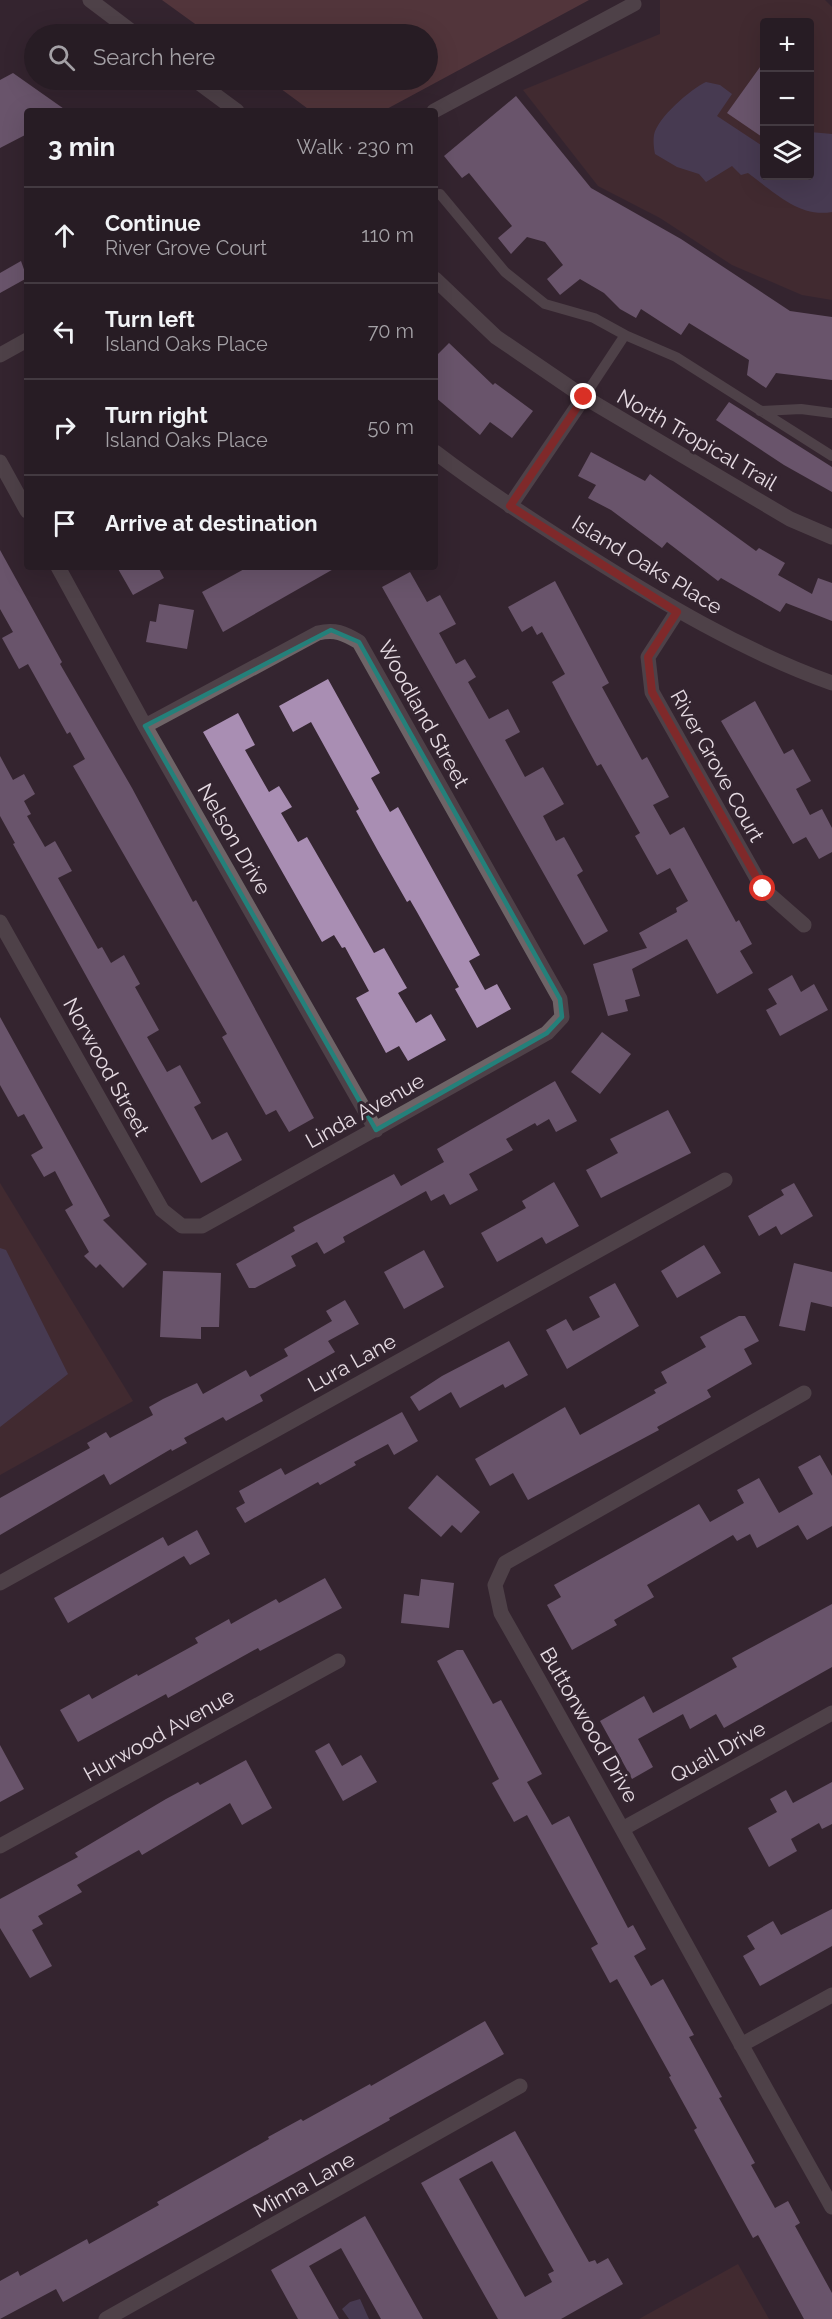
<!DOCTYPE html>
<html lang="en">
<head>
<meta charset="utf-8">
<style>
  body { margin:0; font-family:Raleway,sans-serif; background:#2f252c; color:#f1f3f6 }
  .controls { position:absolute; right:18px; top:18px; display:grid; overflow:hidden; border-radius:6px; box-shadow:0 6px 24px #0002 }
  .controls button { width:54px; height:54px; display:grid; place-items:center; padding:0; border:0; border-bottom:2px solid #433a41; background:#271c24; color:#f1f3f6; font:30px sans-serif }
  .stop { position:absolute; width:18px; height:18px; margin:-14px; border:4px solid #d93025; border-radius:50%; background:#fff }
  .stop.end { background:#d93025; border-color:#fff; box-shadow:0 2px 6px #0008 }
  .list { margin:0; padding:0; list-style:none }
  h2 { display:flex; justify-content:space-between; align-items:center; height:78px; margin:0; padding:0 24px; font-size:26px }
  h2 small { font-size:20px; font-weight:400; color:#a4a1a6 }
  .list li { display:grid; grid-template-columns:39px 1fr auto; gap:18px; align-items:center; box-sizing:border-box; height:96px; padding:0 24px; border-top:2px solid #433a41 }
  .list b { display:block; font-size:22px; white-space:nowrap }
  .list p { margin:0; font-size:20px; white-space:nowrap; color:#a4a1a6 }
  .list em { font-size:20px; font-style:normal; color:#a4a1a6 }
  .icon { flex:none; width:33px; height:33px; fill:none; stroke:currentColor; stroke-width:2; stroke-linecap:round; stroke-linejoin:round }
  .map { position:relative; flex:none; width:832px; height:2319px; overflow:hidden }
  .search { position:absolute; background:#271c24; box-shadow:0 6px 24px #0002; left:24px; top:24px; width:414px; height:66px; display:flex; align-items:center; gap:15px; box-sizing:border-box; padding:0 21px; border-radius:33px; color:#a4a1a6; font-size:22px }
  .panel { position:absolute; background:#271c24; box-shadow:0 6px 24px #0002; left:24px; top:108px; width:414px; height:462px; border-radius:6px }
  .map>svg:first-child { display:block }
  .green { fill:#503132; fill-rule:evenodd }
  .forest { fill:#774a4b }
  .water { fill:#5e557b }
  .building { fill:#a98eb3; fill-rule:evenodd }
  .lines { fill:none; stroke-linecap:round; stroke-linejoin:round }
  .service { stroke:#6e6467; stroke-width:10 }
  .minor { stroke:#6e6467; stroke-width:15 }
  .tertiary { stroke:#6e6467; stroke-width:15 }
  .route { stroke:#d93025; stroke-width:8 }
  .marked { fill:none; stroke:#24807a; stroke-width:4.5; stroke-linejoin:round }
  .labels { text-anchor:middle; stroke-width:6; stroke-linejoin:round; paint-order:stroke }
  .street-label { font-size:21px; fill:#e6dbe3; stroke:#342530 }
</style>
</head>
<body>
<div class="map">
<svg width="832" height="2319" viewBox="0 0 832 2319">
  <rect width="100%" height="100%" fill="#342530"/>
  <path class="green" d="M660,0H825L832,7V300L802,295L732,265L660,218L598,186L523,90L660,34ZM764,22H810V176H764Z
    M0,1183L133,1401L0,1475Z
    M738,2264L769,2319H639Z"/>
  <path class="forest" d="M162,0H589L383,111H311L269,80H428V34H209Z"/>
  <path class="water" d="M706,82L720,85L732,94L717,116L764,147V176H810V132L832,134V212C799,218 773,191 748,173L741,175L732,166L706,182L699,174L677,167L655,154C654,149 653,141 654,135C657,118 691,89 706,82Z
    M0,1248L6,1250L68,1374L0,1427Z
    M360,2299L369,2319H349L342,2309L350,2302Z"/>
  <path class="building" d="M765,60V139L727,113Z
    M13,73L67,111H27V134L0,148V80Z
    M516,96L591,188L681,239L790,311L832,317V380L776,373L766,388L747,375L749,360L689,323L681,335L641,309L636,318L620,309L604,293L580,279L560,295L547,279L563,265L545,242L527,237L511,254L498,238L512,226L469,173L462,178L444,156Z
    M21,261L27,278L0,293V273Z
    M449,343L493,385L495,383L533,411L512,438L490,422L480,435L435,397V357Z
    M729,402L832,467V492L784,465L716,420Z
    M591,452L645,481L650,474L756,551L759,548L785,563L778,575L812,594L818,578L832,583V621L786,603L780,612L721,578L718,581L667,542L662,548L611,510L588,498L596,485L578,476Z
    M0,550L62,662L60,664L132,788L193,902L196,900L314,1118L289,1132L276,1110L266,1115L222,1037L227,1034L73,766L85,759L70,732L67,734L28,664L19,669L2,638L13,632L0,609Z
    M117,567H158L164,578L133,595Z
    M248,567H337L223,632L202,592Z
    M410,572L427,602L440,595L456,624L439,633L456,664L465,659L476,677L468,682L489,719L508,709L520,732L505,740L525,777L543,767L564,804L543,816L556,841L564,837L583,871L577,875L608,931L584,945L382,587Z
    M555,581L609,683L602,687L642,760L647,757L669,797L653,805L670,835L684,827L736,922L739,920L752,944L740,951L753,973L717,994L687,939L632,969L640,996L625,1000L628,1011L608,1016L593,964L647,948L639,933L677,912L676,908L688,901L670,868L657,875L635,836L640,833L601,764L597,766L572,720L552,682L565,674L542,632L537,635L532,626L522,632L508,607Z
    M159,604L194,610L187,649L146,642L150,621L156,622Z
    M328,679L380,773L371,778L390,812L398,807L480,955L469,961L485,990L497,984L511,1009L477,1028L455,989L459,987L417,912L410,900L407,902L378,851L356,811L359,809L311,722L293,732L279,706Z
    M755,701L784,754L793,749L811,781L796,789L810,815L822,809L832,828V852L819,859L806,837L793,844L721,721Z
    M238,713L255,745L245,750L269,792L279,786L292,807L281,813L298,842L307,837L374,953L384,948L407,988L398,993L416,1023L431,1014L446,1040L408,1061L399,1046L386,1053L356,998L369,991L345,947L342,948L334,935L322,942L203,732Z
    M0,756L13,780L24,774L35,794L24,801L31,814L27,816L45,847L55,841L72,871L58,878L98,949L102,947L111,963L124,955L140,984L135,987L159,1030L147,1037L167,1072L180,1065L201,1103L194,1107L212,1140L227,1132L242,1160L201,1183L13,844L15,843L0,816Z
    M792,975L801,992L814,984L828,1010L780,1036L766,1010L777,1004L768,989Z
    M0,1017L110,1216L103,1220L147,1264L123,1288L100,1264L96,1268L84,1256L89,1252L65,1210L73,1205L55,1171L44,1177L31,1155L43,1148L24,1114L18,1117L0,1085Z
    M602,1032L631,1054L600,1094L571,1072Z
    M555,1081L577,1121L556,1132L549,1119L537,1126L535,1123L506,1139L513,1150L469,1174L478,1190L450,1205L444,1194L431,1201L426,1191L343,1237L345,1242L324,1254L317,1242L291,1256L296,1266L255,1288H249L236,1264L295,1231L293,1227L394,1174L401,1186L444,1162L437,1149Z
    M668,1110L691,1153L601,1198L586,1170L618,1153L610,1139Z
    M554,1182L579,1226L546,1244L542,1237L497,1262L481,1233L526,1208L522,1201Z
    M794,1183L813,1216L781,1235L776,1226L759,1236L748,1216L784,1195L781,1190Z
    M704,1245L721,1273L677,1298L661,1271Z
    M424,1250L444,1287L404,1309L384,1272Z
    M794,1263L832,1272V1307L811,1302L805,1331L779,1326Z
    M163,1271L221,1273L219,1327H201V1339L160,1337Z
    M615,1283L639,1326L567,1369L546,1330L566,1319L573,1331L600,1317L589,1297Z
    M345,1300L359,1324L328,1341L335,1352L260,1395L263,1401L226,1421L223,1417L184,1438L187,1443L172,1451L171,1449L110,1485L104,1474L0,1535V1498L90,1448L87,1443L106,1432L110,1438L153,1415L149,1407L163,1399L197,1383L203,1394L246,1370L250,1377L288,1356L284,1349L332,1321L326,1311Z
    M739,1316H745L759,1341L744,1349L752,1364L707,1390L711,1397L657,1427L659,1430L528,1500L513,1473L490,1486L475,1459L565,1407L580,1435L656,1393L654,1390L667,1383L661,1372L706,1347L700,1337Z
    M509,1341L528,1375L505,1388L503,1384L460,1408L451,1392L419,1411L410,1397L442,1376Z
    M402,1412L418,1441L394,1455L388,1444L354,1462L356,1465L320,1485L318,1482L245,1523L236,1508L245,1503L239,1491L281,1468L285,1475Z
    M820,1455L832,1476V1526L807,1540L798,1525L757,1548L750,1534L737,1541L733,1535L647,1585L654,1597L614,1620L617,1625L572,1650L547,1605L561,1597L554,1585L699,1504L710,1522L744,1503L737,1490L759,1478L779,1513L813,1494L798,1467Z
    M437,1475L480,1512L461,1533L452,1525L441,1537L408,1508Z
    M197,1530L210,1554L190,1565L184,1556L68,1623L54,1598L163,1537L168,1546Z
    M325,1578L342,1608L260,1651L258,1648L168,1698L166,1694L78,1742L60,1710L89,1694L92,1699L137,1674L138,1676L198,1643L195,1638L229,1619L231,1624L276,1599L279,1603Z
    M421,1579L454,1583L449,1628L401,1623L404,1594L419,1596Z
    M832,1604V1667L724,1728L716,1714L690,1729L683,1714L638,1739L653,1767L632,1779L600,1721L644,1696L653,1713L737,1667L732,1658Z
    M457,1650H463L493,1704L501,1700L542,1774L527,1782L552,1825L569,1816L628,1928L633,1925L646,1949L634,1956L651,1986L663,1979L694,2035L689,2037L722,2097L719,2098L755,2163L751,2165L775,2208L788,2201L800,2223L795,2226L832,2293V2319H804L758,2235L753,2238L731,2198L694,2130L697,2128L669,2077L671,2076L617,1979L610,1983L591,1948L598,1944L527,1815L514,1822L492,1783L499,1779L437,1661Z
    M329,1743L342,1766L361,1755L377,1782L343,1801L315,1751Z
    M0,1745L24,1789L0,1802Z
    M246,1760L272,1808L242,1825L230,1803L142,1855L139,1850L77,1885L82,1892L38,1916L43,1924L32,1930L52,1966L30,1978L0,1928V1899L78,1857L75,1853L166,1799L198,1782L200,1785Z
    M832,1782V1824L822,1829L819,1823L791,1839L797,1851L769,1867L748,1828L777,1812L770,1799L786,1790L793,1803Z
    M832,1909V1946L760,1986L743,1956L755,1949L747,1936L773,1921L781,1935Z
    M485,2021L504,2054L389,2118L390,2120L63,2302L56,2289L0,2319V2281L18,2271L20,2276L87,2239L89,2244L159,2205L157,2202L269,2139L268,2137L301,2119L303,2121L370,2084L371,2086Z
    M515,2131L589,2262L595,2260L597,2264L608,2258L623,2284L561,2319H498L421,2183ZM492,2161L554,2271L548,2274L552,2282L525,2297L459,2179Z
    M365,2216L423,2319H381L341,2248L309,2266L339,2319H298L271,2270Z"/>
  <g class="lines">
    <path class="service" d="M440,194L505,272L545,304L594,318L625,335L584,397
      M625,335L676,357L832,456
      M760,411L801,409L832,413"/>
    <path class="minor" d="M434,111L634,4
      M435,452C482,488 532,520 582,552C661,602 743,651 832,683
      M0,462L27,511
      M510,506L584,397
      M58,567L145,726L376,1130
      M677,612L648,657L652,692L763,889L804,925
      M0,922L162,1210L182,1226H202L547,1033L562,1017L560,999L359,642C344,633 335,629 318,633L145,726
      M804,1393L505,1563L495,1585L501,1613C613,1809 720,2009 832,2207
      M0,1583L725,1180
      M624,1828L832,1713
      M0,1846L338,1661
      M741,2045L832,1995
      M106,2319L520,2086"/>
    <path class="tertiary" d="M90,0L135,34
      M195,80L237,111
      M435,279L496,337L584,397L790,519L832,537
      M0,355L27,340"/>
  </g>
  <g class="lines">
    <path class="route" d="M584,397L510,506L677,612L648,657L652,692L763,889"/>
  </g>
  <path d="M0 0H832V2319H0ZM331,630L359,642L560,999L562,1017L547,1033L376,1130L145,726Z" fill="#342530" fill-opacity=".55" fill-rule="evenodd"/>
  <path class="marked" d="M331,630L359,642L560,999L562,1017L547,1033L376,1130L145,726Z"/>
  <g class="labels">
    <g class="street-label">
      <text transform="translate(697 440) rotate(30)" y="7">North Tropical Trail</text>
      <text transform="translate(647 565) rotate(31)" y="7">Island Oaks Place</text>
      <text transform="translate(423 714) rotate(61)" y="7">Woodland Street</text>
      <text transform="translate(717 766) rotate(61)" y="7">River Grove Court</text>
      <text transform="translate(234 839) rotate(60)" y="7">Nelson Drive</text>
      <text transform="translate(106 1067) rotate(61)" y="7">Norwood Street</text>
      <text transform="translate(365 1111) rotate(-29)" y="7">Linda Avenue</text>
      <text transform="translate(352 1363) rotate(-29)" y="7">Lura Lane</text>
      <text transform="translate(589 1725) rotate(60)" y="7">Buttonwood Drive</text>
      <text transform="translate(159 1735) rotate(-29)" y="7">Hurwood Avenue</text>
      <text transform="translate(718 1752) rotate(-29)" y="7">Quail Drive</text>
      <text transform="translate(304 2185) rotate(-29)" y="7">Minna Lane</text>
    </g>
  </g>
</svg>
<div class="controls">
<button>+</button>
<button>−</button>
<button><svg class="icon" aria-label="layers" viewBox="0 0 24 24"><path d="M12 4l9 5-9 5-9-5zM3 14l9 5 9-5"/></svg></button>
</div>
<div class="stop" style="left:763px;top:889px"></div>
<div class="stop end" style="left:584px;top:397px"></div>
<div class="search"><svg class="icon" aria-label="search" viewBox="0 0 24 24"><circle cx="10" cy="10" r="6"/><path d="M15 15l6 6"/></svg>Search here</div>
<section class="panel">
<h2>3 min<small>Walk · 230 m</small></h2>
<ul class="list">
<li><svg class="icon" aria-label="ahead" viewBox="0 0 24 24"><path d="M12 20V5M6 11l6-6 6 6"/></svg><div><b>Continue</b><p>River Grove Court</p></div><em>110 m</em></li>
<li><svg class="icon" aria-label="left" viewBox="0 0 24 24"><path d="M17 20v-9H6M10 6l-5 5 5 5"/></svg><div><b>Turn left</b><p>Island Oaks Place</p></div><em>70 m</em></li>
<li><svg class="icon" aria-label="right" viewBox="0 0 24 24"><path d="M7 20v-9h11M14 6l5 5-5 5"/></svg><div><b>Turn right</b><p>Island Oaks Place</p></div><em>50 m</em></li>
<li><svg class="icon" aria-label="arrive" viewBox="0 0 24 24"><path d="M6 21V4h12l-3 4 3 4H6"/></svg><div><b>Arrive at destination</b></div></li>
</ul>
</section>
</div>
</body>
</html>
